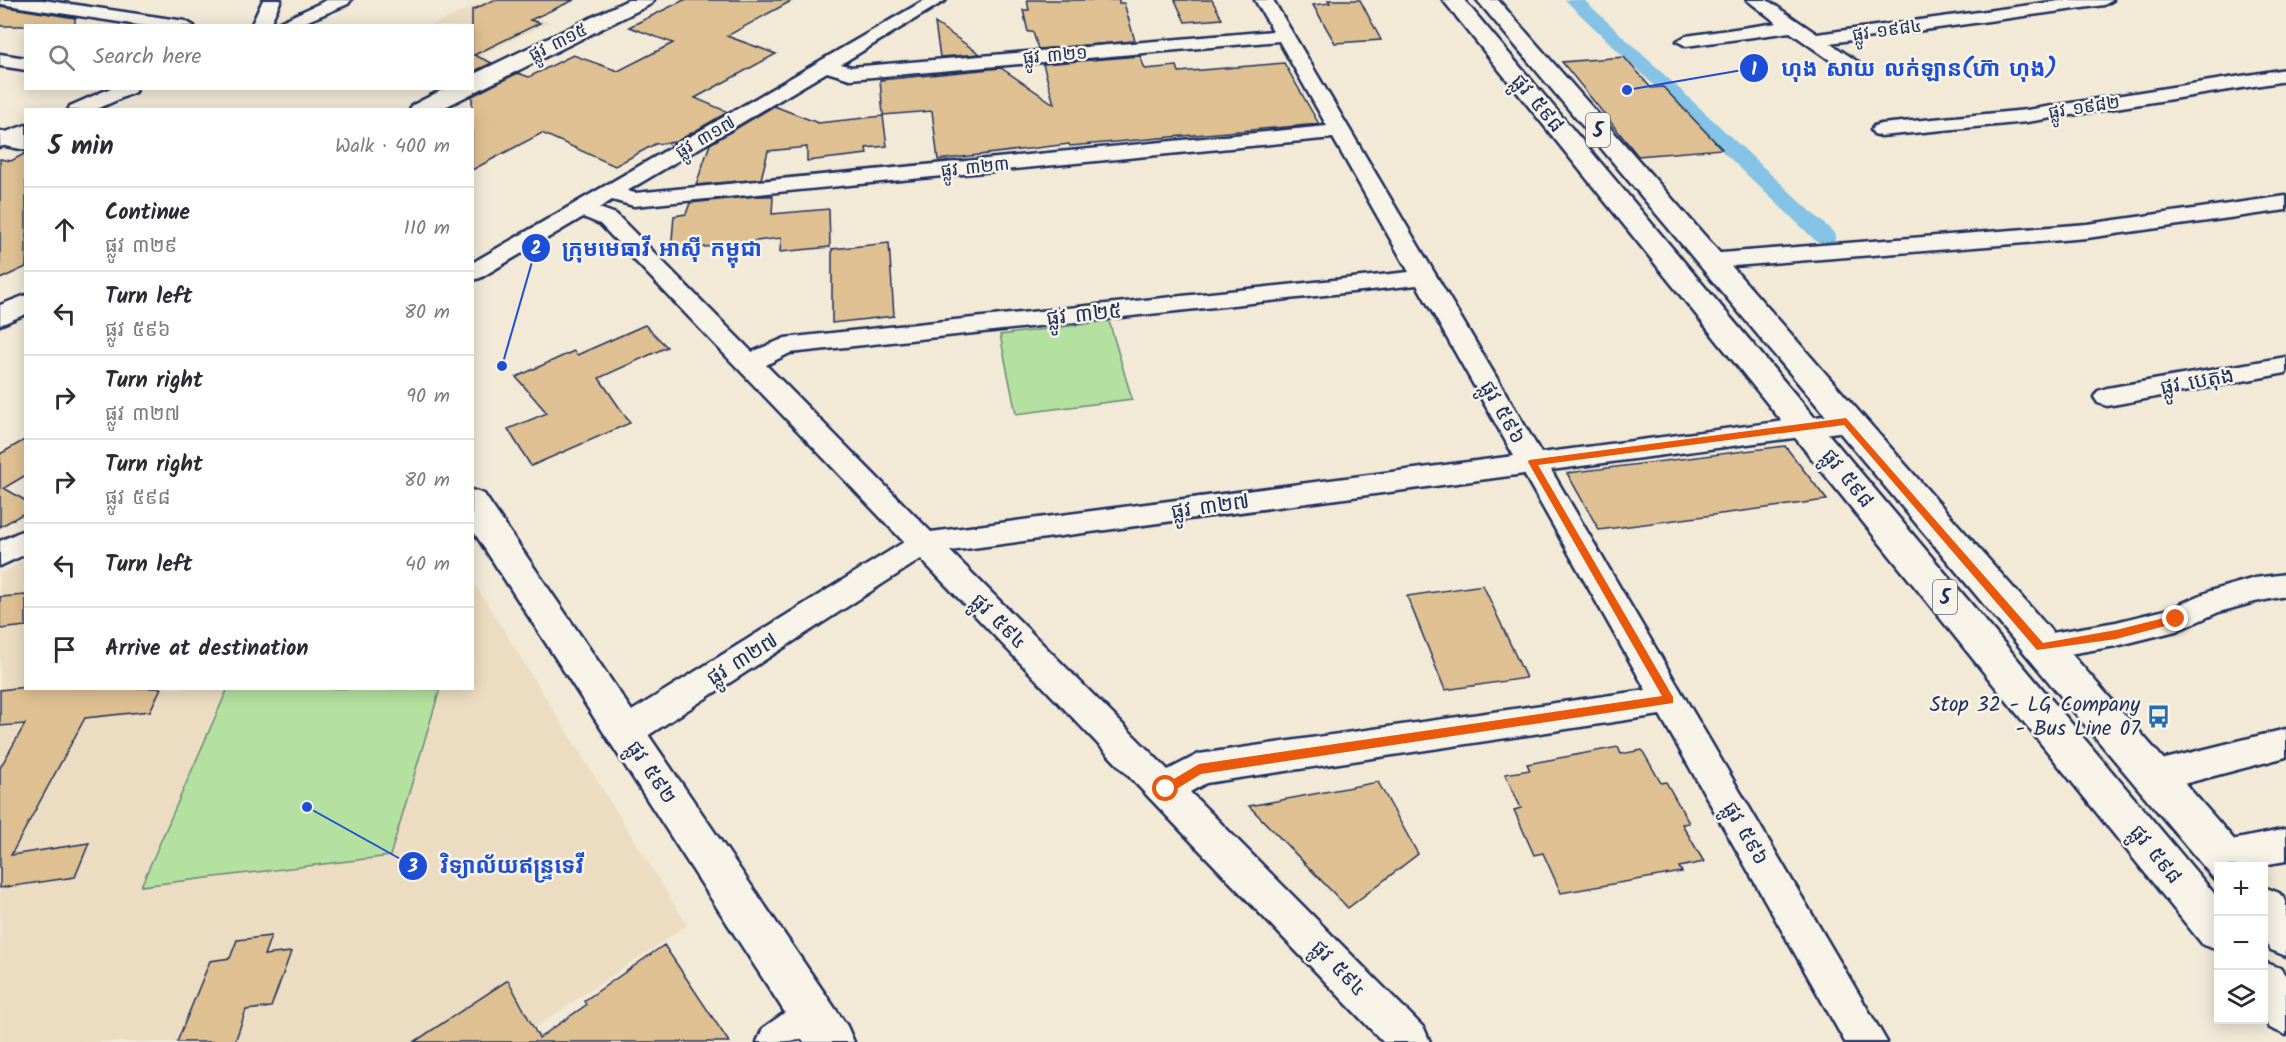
<!DOCTYPE html>
<html lang="en">
<head>
<meta charset="utf-8">
<style>
  body { margin:0; font-family:Kalam,"Noto Sans Khmer",sans-serif; background:#f7f7f7; color:#2b2b33 }
  .controls { position:absolute; right:18px; bottom:18px; display:grid; overflow:hidden; border-radius:0px; box-shadow:0 3px 15px #0003 }
  .controls button { width:54px; height:54px; display:grid; place-items:center; padding:0; border:0; border-bottom:2px solid #e1e1e2; background:#fff; color:#2b2b33; font:30px sans-serif }
  .stop { position:absolute; width:18px; height:18px; margin:-14px; border:4px solid #ea580c; border-radius:50%; background:#fff }
  .stop.end { background:#ea580c; border-color:#fff; box-shadow:0 2px 6px #0008 }
  .list { margin:0; padding:0; list-style:none }
  h2 { display:flex; justify-content:space-between; align-items:center; height:78px; margin:0; padding:0 24px; font-size:26px }
  h2 small { font-size:20px; font-weight:400; color:#7c7c81 }
  .list li { display:grid; grid-template-columns:39px 1fr auto; gap:18px; align-items:center; box-sizing:border-box; height:84px; padding:0 24px; border-top:2px solid #e1e1e2 }
  .list b { display:block; font-size:22px; white-space:nowrap }
  .list p { margin:0; font-size:20px; white-space:nowrap; color:#7c7c81 }
  .list em { font-size:20px; font-style:normal; color:#7c7c81 }
  .icon { flex:none; width:33px; height:33px; fill:none; stroke:currentColor; stroke-width:2; stroke-linecap:round; stroke-linejoin:round }
  .map { position:relative; flex:none; width:2286px; height:1042px; overflow:hidden }
  .search { position:absolute; background:#fff; box-shadow:0 3px 15px #0003; left:24px; top:24px; width:450px; height:66px; display:flex; align-items:center; gap:15px; box-sizing:border-box; padding:0 21px; border-radius:0px; color:#7c7c81; font-size:22px }
  .panel { position:absolute; background:#fff; box-shadow:0 3px 15px #0003; left:24px; top:108px; width:450px; height:582px; border-radius:0px }
  .map>svg:first-child { display:block }
  .built { fill:#ecddc2 }
  .green { fill:#b4e19f; stroke:#68887e; stroke-width:1.5 }
  .lines { fill:none; stroke-linecap:round; stroke-linejoin:round }
  .canal { fill:#84c3e5; fill-rule:evenodd }
  .building { fill:#dfc092; stroke:#1b2f5e; stroke-width:1.5 }
  .street-casing { stroke:#1b2f5e; stroke-width:5 }
  .secondary-casing { stroke:#1b2f5e; stroke-width:5 }
  .primary-casing { stroke:#1b2f5e; stroke-width:5 }
  .street { fill:#f7f3e8; fill-rule:evenodd }
  .secondary { fill:#f7f3e8; fill-rule:evenodd }
  .primary { fill:#f7f3e8; fill-rule:evenodd }
  .route { fill:#ea580c }
  .labels { text-anchor:middle; stroke-width:5; stroke-linejoin:round; paint-order:stroke }
  .far-street-label { font-size:18px; fill:#1b2f5e; stroke:#f7f3e8 }
  .shield { fill:#f7f3e8; stroke:#5d6a87; stroke-width:1.5 }
  .shield-label { font-size:20px; font-weight:bold; fill:#1b2f5e }
  .street-label { font-size:21px; fill:#1b2f5e; stroke:#f7f3e8 }
  .poi-label { font-size:21px; fill:#1b2f5e; stroke:#f7f3e8; text-anchor:end }
  .leader { fill:none; stroke:#1d4ed8; stroke-width:2 }
  .callout-dot { fill:#1d4ed8; stroke:#f7f3e8; stroke-width:2 }
  .mark-label { font-size:18px; text-anchor:middle; font-weight:bold; fill:#fff }
  .callout-label { font-size:22px; text-anchor:middle; font-weight:bold; fill:#1d4ed8; stroke:#f7f3e8; stroke-width:5; stroke-linejoin:round; paint-order:stroke }
</style>
</head>
<body>
<div class="map">
<svg width="2286" height="1042" viewBox="0 0 2286 1042">
  <rect width="100%" height="100%" fill="#f2e9d7"/>
  <filter id="ink" filterUnits="userSpaceOnUse"><feTurbulence type="fractalNoise" baseFrequency=".0167" numOctaves="2"/><feDisplacementMap in="SourceGraphic" scale="12" xChannelSelector="R" yChannelSelector="G"/><feConvolveMatrix kernelMatrix="1 2 1 2 8 2 1 2 1" color-interpolation-filters="sRGB"/></filter>
  <g filter="url(#ink)">
    <path class="built" d="M487,0L549,22L473,59L472,26H431Z
      M25,559L26,688H472L473,581L687,925L514,1042H0V574Z"/>
    <path class="green" d="M1109,321L1132,399L1016,414L1000,335Z
      M228,688L440,689L390,856L141,886Z"/>
    <g class="lines">
      <path class="canal" d="M1565,0H1584L1833,232L1836,237L1833,242H1817Z"/>
    </g>
    <path class="building" d="M494,0H574L530,20L540,23L474,55L492,63L472,72V10Z
      M684,0H793L727,36L776,54L695,98L728,112L676,142L655,144L615,166L542,133L472,170V96L518,73L529,77L573,55L618,71L673,43L629,27Z
      M1027,0H1119V3H1124L1135,41L1038,49L1033,32H1028L1023,10H1029Z
      M1175,0H1212L1222,19L1185,22Z
      M1328,0H1360L1381,40L1335,43L1313,5L1330,3Z
      M0,6L75,18V26H0Z
      M935,23L980,54L940,57Z
      M1140,56L1145,69L1177,66L1179,72L1284,63L1319,124L1070,146L1069,144L938,160L932,111L883,115L880,80L1001,68L1054,104L1043,64Z
      M1624,57L1651,88L1663,87L1722,149L1638,156L1562,62Z
      M774,106L818,123L883,116L887,146L866,148L867,154L807,161V147L768,151L761,179L696,185L710,144Z
      M26,153V267L0,279V159L11,161Z
      M756,196H773L772,214L829,209L830,247L780,252L781,238L671,251L674,216L686,214L690,203Z
      M889,243L894,316L832,323V249Z
      M645,325L667,347L599,378L630,423L531,466L508,429L547,413L516,377L574,351L577,355Z
      M26,439V475L4,488L26,501V512L0,527V454Z
      M1785,446L1827,500L1599,530L1567,473Z
      M1483,585L1526,678L1445,690L1407,596Z
      M26,595V626L0,629V597Z
      M26,687L161,688L150,711L85,718L11,855L89,843L75,877L0,888V768L25,724L0,726V690Z
      M1618,747L1621,754L1642,750L1661,783L1666,782L1689,823L1682,824L1704,862L1679,867L1682,872L1561,893L1543,853L1534,855L1514,810L1521,808L1505,774L1530,770L1527,764Z
      M1378,782L1418,854L1348,908L1249,806Z
      M271,936L264,955L291,952L271,1007L246,1010L235,1042H177L210,961L230,958L237,940Z
      M664,945L729,1042H414L508,980L539,1038L586,1005L584,1001Z"/>
    <g class="lines">
      <defs>
        <path id="street" d="M0,0H43L185,21L194,26H145L7,5L1,4Z
          M263,0H281L269,26H251Z
          M327,0H351L348,4L296,26H271Z
          M925,0H946L841,64L851,67L1273,31L1255,0H1273L1541,453L1846,413L1855,416L1859,422L1855,428L1846,431L1551,470L1887,1042H1845L1660,715L1206,783L1190,792L1424,1028L1430,1042H1383L921,559L638,742L626,746L614,742L609,732L614,722L904,542L600,224L583,217L480,278L472,280V263ZM1279,41L1327,126L635,193L627,191L827,72L850,79ZM1333,138L1409,272L785,338L752,352L616,214L599,208L612,200L634,206ZM1417,285L1514,456L931,532L766,365L790,353ZM1524,474L1646,690L1199,754L1168,770L950,551Z
          M1747,0H1767L1817,34L2066,0H2113L2104,5L1830,43L1858,62L1860,66L1851,72L1844,70L1790,32L1686,46L1677,41L1686,36L1777,23Z
          M0,54L26,58V70L0,66Z
          M2286,69V81L2027,122L1881,136L1874,134L1871,130L1874,126L1881,124L2027,110Z
          M111,88H137L135,92L95,110H68L70,106Z
          M26,125V138L0,147V134Z
          M2286,196V210L2087,238L1709,268L1701,266L1698,261L1701,256L1709,254L2087,224Z
          M2286,357V373L2107,406L2098,403L2094,397L2098,391L2107,388Z
          M26,529V554L0,566V541Z
          M2286,574V596L2255,602L2219,612L2176,631L2116,646L2040,659L2029,656L2024,647L2029,638L2040,635L2116,622L2169,609L2210,591L2255,578Z
          M2286,729V757L2153,792L2141,787L2136,777L2141,767L2153,762Z
          M2286,829V861L2257,866H2218V872L2208,869L2203,857L2208,845Z
          M814,996L828,1002L834,1016C819,1042 789,1042 757,1042L763,1028L800,1002Z"/>
        <path id="secondary" d="M628,0H654L651,4L439,110H410L413,105L446,88H472V75Z
          M0,131L26,136V150L0,145Z
          M26,295V314L0,325V305Z
          M472,490L484,494L847,1026L854,1042H804L472,529Z"/>
        <path id="primary" d="M1443,0H1464L2218,898V950L2203,945Z
          M1477,0H1498L2245,852L2251,866H2218V881L2215,880Z
          M2264,887L2279,893L2286,901V956L2271,950L2264,940Z
          M2264,962L2280,968L2286,976V1035L2270,1028L2264,1019Z"/>
      </defs>
      <use href="#street" class="street-casing"/>
      <use href="#secondary" class="secondary-casing"/>
      <use href="#primary" class="primary-casing"/>
      <use href="#street" class="street"/>
      <use href="#secondary" class="secondary"/>
      <use href="#primary" class="primary"/>
    </g>
  </g>
  <path class="route" d="M1846,418L2043,643L2116,630L2176,615L2181,619L2180,622L2116,639L2037,650L1844,425L1538,465L1673,697V703L1201,774L1170,793H1162V786L1199,764L1662,696L1528,462L1529,460Z"/>
  <defs>
    <symbol id="bus-bare" viewBox="-9 -9 18 18"><path d="M-5-6H5V4H4V6H2V4H-2V6H-4V4H-5ZM-3.5-4V0h7V-4ZM-3.5 1.2v1.5H-2V1.2ZM2 1.2v1.5H3.5V1.2Z" fill="#1f6fb2" stroke="#f7f3e8" stroke-width="2.5" paint-order="stroke"/></symbol>
  </defs>
  <g fill-rule="evenodd">
    <use href="#bus-bare" x="2142" y="700" width="33" height="33"/>
  </g>
  <g class="labels">
    <g class="far-street-label">
      <text transform="translate(1887 30) rotate(-8)" y="6">ផ្លូវ ១៩៨៤</text>
      <text transform="translate(558 42) rotate(-26)" y="6">ផ្លូវ ៣១៥</text>
      <text transform="translate(1055 55) rotate(-5)" y="6">ផ្លូវ ៣២១</text>
      <text transform="translate(2084 107) rotate(-9)" y="6">ផ្លូវ ១៩៨២</text>
      <text transform="translate(705 137) rotate(-30)" y="6">ផ្លូវ ៣១៧</text>
      <text transform="translate(975 167) rotate(-6)" y="6">ផ្លូវ ៣២៣</text>
    </g>
    <g class="shield">
      <rect x="1586" y="113" width="24" height="34" rx="4.5"/>
      <rect x="1933" y="580" width="24" height="34" rx="4.5"/>
    </g>
    <g class="shield-label">
      <text x="1598" y="137">5</text>
      <text x="1945" y="604">5</text>
    </g>
    <g class="street-label">
      <text transform="translate(1538 103) rotate(50)" y="7">ផ្លូវ ៥៩៨</text>
      <text transform="translate(1084 314) rotate(-6)" y="7">ផ្លូវ ៣២៥</text>
      <text transform="translate(2197 381) rotate(-10)" y="7">ផ្លូវ បេតុង</text>
      <text transform="translate(1503 412) rotate(60)" y="7">ផ្លូវ ៥៩៦</text>
      <text transform="translate(1848 478) rotate(51)" y="7">ផ្លូវ ៥៩៨</text>
      <text transform="translate(1210 506) rotate(-8)" y="7">ផ្លូវ ៣២៧</text>
      <text transform="translate(999 621) rotate(45)" y="7">ផ្លូវ ៥៩៤</text>
      <text transform="translate(742 659) rotate(-32)" y="7">ផ្លូវ ៣២៧</text>
      <text transform="translate(652 772) rotate(56)" y="7">ផ្លូវ ៥៩២</text>
      <text transform="translate(1746 833) rotate(60)" y="7">ផ្លូវ ៥៩៦</text>
      <text transform="translate(2156 854) rotate(51)" y="7">ផ្លូវ ៥៩៨</text>
      <text transform="translate(1339 968) rotate(46)" y="7">ផ្លូវ ៥៩៤</text>
    </g>
    <g class="poi-label">
      <text x="2140" y="711">Stop 32 - LG Company<tspan x="2140" dy="24">- Bus Line 07</tspan></text>
    </g>
  </g>
  <path class="leader" d="M1627 90L1754 68M502 366L536 248M307 807L413 866"/>
  <g class="callout-dot">
    <circle cx="1627" cy="90" r="6"/>
    <circle cx="502" cy="366" r="6"/>
    <circle cx="307" cy="807" r="6"/>
    <circle cx="1754" cy="68" r="15"/>
    <circle cx="536" cy="248" r="15"/>
    <circle cx="413" cy="866" r="15"/>
  </g>
  <g class="mark-label">
    <text x="1754" y="75">1</text>
    <text x="536" y="254">2</text>
    <text x="413" y="872">3</text>
  </g>
  <g class="callout-label">
    <text x="1919" y="76">ហុង សាយ លក់ឡាន(ហ៊ា ហុង)</text>
    <text x="662" y="256">ក្រុមមេធាវី អាស៊ី កម្ពុជា</text>
    <text x="512" y="873">វិទ្យាល័យឥន្រ្ទទេវី</text>
  </g>
</svg>
<div class="controls">
<button>+</button>
<button>−</button>
<button><svg class="icon" aria-label="layers" viewBox="0 0 24 24"><path d="M12 4l9 5-9 5-9-5zM3 14l9 5 9-5"/></svg></button>
</div>
<div class="stop" style="left:1166px;top:789px"></div>
<div class="stop end" style="left:2176px;top:619px"></div>
<div class="search"><svg class="icon" aria-label="search" viewBox="0 0 24 24"><circle cx="10" cy="10" r="6"/><path d="M15 15l6 6"/></svg>Search here</div>
<section class="panel">
<h2>5 min<small>Walk · 400 m</small></h2>
<ul class="list">
<li><svg class="icon" aria-label="ahead" viewBox="0 0 24 24"><path d="M12 20V5M6 11l6-6 6 6"/></svg><div><b>Continue</b><p>ផ្លូវ ៣២៩</p></div><em>110 m</em></li>
<li><svg class="icon" aria-label="left" viewBox="0 0 24 24"><path d="M17 20v-9H6M10 6l-5 5 5 5"/></svg><div><b>Turn left</b><p>ផ្លូវ ៥៩៦</p></div><em>80 m</em></li>
<li><svg class="icon" aria-label="right" viewBox="0 0 24 24"><path d="M7 20v-9h11M14 6l5 5-5 5"/></svg><div><b>Turn right</b><p>ផ្លូវ ៣២៧</p></div><em>90 m</em></li>
<li><svg class="icon" aria-label="right" viewBox="0 0 24 24"><path d="M7 20v-9h11M14 6l5 5-5 5"/></svg><div><b>Turn right</b><p>ផ្លូវ ៥៩៨</p></div><em>80 m</em></li>
<li><svg class="icon" aria-label="left" viewBox="0 0 24 24"><path d="M17 20v-9H6M10 6l-5 5 5 5"/></svg><div><b>Turn left</b></div><em>40 m</em></li>
<li><svg class="icon" aria-label="arrive" viewBox="0 0 24 24"><path d="M6 21V4h12l-3 4 3 4H6"/></svg><div><b>Arrive at destination</b></div></li>
</ul>
</section>
</div>
</body>
</html>
